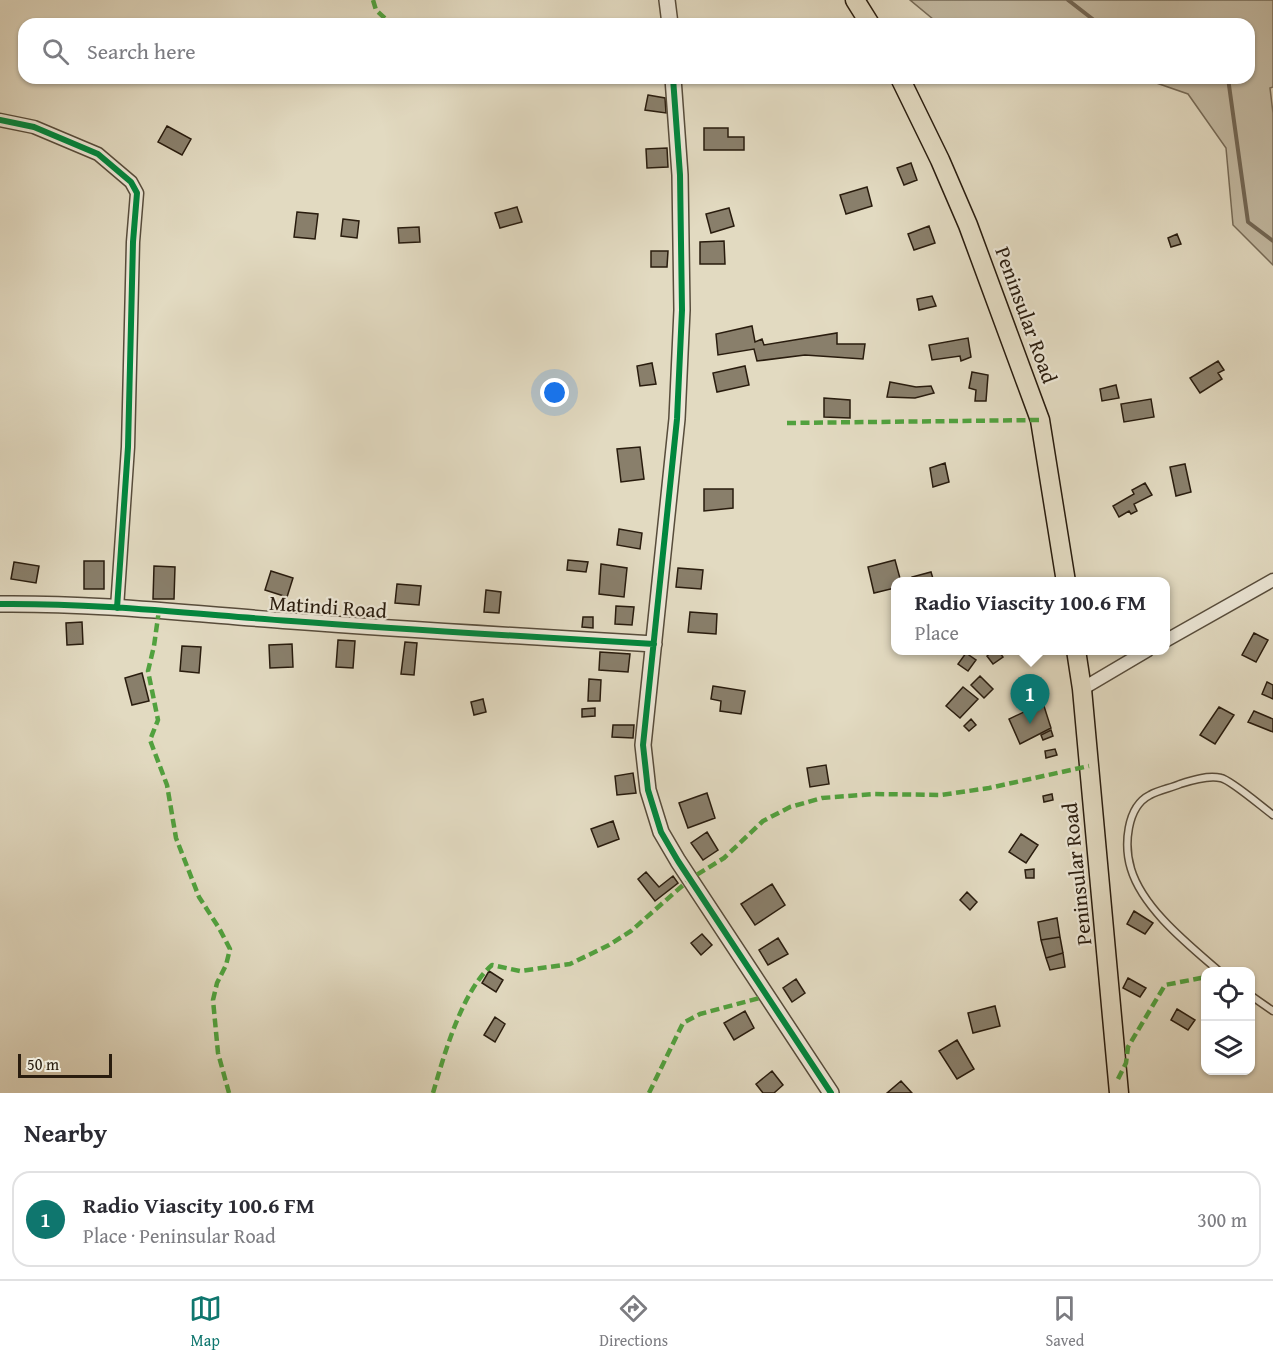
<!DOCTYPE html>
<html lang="en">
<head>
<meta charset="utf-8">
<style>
  body { margin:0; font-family:"Gentium Book Plus",serif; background:#f2f2f3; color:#2b2b33 }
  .controls { position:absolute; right:18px; bottom:18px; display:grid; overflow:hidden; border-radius:12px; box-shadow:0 2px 4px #0004 }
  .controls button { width:54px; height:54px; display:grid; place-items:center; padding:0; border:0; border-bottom:2px solid #e1e1e2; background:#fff; color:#2b2b33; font:30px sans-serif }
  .scale { position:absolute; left:18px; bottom:15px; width:94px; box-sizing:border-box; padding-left:6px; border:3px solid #291c0e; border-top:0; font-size:16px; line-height:21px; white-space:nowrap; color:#291c0e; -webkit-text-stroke:4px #ece7d7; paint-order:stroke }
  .you { position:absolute; left:555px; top:393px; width:21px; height:21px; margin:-15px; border:4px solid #fff; border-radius:50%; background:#1a73e8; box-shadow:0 0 0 9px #1a73e833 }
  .badge { display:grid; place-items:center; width:39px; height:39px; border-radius:50%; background:#0f766e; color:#fff; font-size:20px; font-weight:700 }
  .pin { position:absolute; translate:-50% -50px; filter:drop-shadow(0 2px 3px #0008) }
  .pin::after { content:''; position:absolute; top:32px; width:21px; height:18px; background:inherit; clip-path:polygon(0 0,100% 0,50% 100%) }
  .popup { position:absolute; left:891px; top:577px; width:279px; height:78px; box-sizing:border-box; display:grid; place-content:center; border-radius:12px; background:#fff; filter:drop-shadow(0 2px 4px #0005); font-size:20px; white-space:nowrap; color:#7c7c81 }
  .popup b { font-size:22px; color:#2b2b33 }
  .popup::after { content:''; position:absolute; left:50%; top:100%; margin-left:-12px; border:12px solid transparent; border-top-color:#fff }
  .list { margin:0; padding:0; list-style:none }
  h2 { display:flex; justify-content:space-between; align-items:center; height:78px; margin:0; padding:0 24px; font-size:26px }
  h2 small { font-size:20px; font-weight:400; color:#7c7c81 }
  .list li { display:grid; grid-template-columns:39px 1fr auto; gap:18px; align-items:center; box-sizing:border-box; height:96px; margin:0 12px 12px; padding:0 12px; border:2px solid #e1e1e2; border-radius:18px }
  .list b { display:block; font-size:22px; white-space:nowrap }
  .list p { margin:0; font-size:20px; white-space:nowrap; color:#7c7c81 }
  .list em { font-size:20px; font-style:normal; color:#7c7c81 }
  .icon { flex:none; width:33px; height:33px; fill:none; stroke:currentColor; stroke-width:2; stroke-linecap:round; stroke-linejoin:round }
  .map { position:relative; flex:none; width:1273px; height:1093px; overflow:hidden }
  .search { position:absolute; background:#fff; box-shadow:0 2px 4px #0004; left:18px; right:18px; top:18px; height:66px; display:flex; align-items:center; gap:15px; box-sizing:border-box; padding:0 21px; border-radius:18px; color:#7c7c81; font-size:22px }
  .sheet { height:186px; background:#fff }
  nav { display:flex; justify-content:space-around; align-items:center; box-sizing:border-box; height:84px; border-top:2px solid #e1e1e2; background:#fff; font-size:16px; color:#7c7c81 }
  nav a { display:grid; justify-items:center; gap:3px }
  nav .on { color:#0f766e }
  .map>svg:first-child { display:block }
  .green { fill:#c3baa3; stroke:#766b58; stroke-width:1.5 }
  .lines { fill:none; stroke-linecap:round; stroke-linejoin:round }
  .stream { stroke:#726755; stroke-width:4 }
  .building { fill:#897f6b; stroke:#291c0e; stroke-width:1.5 }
  .service-casing { stroke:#574c3b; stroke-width:9 }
  .minor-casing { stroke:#574c3b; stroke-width:15 }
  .tertiary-casing { stroke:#574c3b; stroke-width:18 }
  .primary-casing { stroke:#291c0e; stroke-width:21 }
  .service { stroke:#ece7d7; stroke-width:6 }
  .minor { stroke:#ece7d7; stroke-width:12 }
  .tertiary { stroke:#ece7d7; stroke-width:15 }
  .primary { stroke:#e2dac1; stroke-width:18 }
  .quiet { stroke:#51a13e; stroke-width:4.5; stroke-dasharray:9 4.5; stroke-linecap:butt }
  .cycleway-casing { stroke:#ece7d7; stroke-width:10 }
  .cycleway { stroke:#00873e; stroke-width:6 }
  .labels { text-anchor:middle; stroke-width:4.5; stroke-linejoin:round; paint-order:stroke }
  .street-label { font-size:21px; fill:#291c0e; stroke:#ece7d7 }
</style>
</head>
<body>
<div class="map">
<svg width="1273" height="1093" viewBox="0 0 1273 1093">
  <rect width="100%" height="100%" fill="#e2dac1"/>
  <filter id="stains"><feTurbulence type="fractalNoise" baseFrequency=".00333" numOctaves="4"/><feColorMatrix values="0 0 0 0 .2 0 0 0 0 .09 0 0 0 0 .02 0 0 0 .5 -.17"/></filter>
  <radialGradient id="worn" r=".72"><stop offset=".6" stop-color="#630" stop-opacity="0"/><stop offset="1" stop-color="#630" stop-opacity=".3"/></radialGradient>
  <path class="green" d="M910,0H1273V87L1270,88L1273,113V265L1233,225L1226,148L1188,94L1142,78H1249V24H939Z"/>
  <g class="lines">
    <path class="stream" d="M1068,0L1099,24
      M1228,78L1248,222L1273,241"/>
  </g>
  <path class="building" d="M648,95L665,98L666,113L645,110Z
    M167,126L191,139L182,155L158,142Z
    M704,128H728V137H744V150H704Z
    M667,148L668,167L647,168L646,149Z
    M911,163L917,180L904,185L897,168Z
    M867,187L872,206L846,214L840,195Z
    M517,207L522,222L500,228L495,213Z
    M729,208L734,226L711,233L706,214Z
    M297,212L318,214L315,239L294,237Z
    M343,219L359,221L357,238L341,236Z
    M929,226L935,243L914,250L908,234Z
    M419,227L420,242L399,243L398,228Z
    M1177,234L1181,244L1171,247L1168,238Z
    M724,241L725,264H700V242Z
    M651,251H668L667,267H651Z
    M932,296L936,306L919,310L917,299Z
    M752,326L755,342L762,339L764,345L837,333V344H865L863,359L805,355L757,361L754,349L718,355L716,334Z
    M968,338L971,357L961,361L960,356L932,360L929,345Z
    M1218,361L1224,370L1218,373L1222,379L1200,393L1190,378Z
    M652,363L656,384L640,386L637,366Z
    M745,366L749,385L717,392L713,373Z
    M972,372L988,375L986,401H975L976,390L969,388Z
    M890,382L916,387L931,386L934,393L915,398L887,397Z
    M1116,385L1119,398L1102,401L1100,389Z
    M824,398L850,400V418L824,417Z
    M1151,399L1154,417L1124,422L1121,404Z
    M640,447L644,479L621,482L617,449Z
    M945,463L949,482L933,487L930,468Z
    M1185,464L1191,492L1176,496L1170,467Z
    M1145,483L1152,495L1134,504L1137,511L1131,514L1129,511L1119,517L1113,506L1134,494L1132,490Z
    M704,489H733V508L704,511Z
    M619,529L642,533L640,549L617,545Z
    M568,560L588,562L586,572L567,570Z
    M895,560L901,582H895V588L874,593L868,567Z
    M84,561H104V589H84Z
    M14,562L39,566L36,583L11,579Z
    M601,564L627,568L624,597L599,594Z
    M154,566L175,567L174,599H153Z
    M678,568L703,570L701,589L676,587Z
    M271,571L293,578L287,597L265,590Z
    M931,572L934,582H913L912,577Z
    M397,584L421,586L419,605L395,603Z
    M486,590L501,592L499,613L484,612Z
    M616,606L634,607L632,625L615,624Z
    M690,612L717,614L716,634L688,632Z
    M583,617H593V628L582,627Z
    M82,622L83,644L67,645L66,623Z
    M1254,633L1268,640L1256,662L1242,655Z
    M338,640L355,641L353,668L336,667Z
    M405,642L417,643L414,675L401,674Z
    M292,644L293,667L270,668L269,645Z
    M182,646L201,647L199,673L180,671Z
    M994,650H998L1003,657L993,664L987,656Z
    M600,652L630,654L628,672L599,670Z
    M966,653L976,660L968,671L958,664Z
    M142,673L149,701L132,705L125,678Z
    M980,676L993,689L984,698L971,685Z
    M589,679L601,680L600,701H588Z
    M1267,682L1273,685V699L1262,694Z
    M713,686L745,691L741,714L720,711L721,701L711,699Z
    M963,687L978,699L960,718L946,706Z
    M483,699L486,712L474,715L471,702Z
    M1043,703L1051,728L1020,744L1009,719Z
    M1219,707L1234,715L1215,744L1200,735Z
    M595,708V716L582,717V709Z
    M1254,711L1273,719V732L1248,722Z
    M971,719L976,725L969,731L964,726Z
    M613,725H634L633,738L612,737Z
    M1051,730L1053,736L1043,740L1041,735Z
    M1055,749L1057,755L1046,758L1045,751Z
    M826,765L829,784L810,787L807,768Z
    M633,773L636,793L617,795L615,776Z
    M707,793L715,818L688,828L679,803Z
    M1052,794L1053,800L1044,802L1043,796Z
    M613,821L619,839L598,847L591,829Z
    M707,832L718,850L703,860L691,843Z
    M1021,834L1038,845L1026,863L1009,852Z
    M1034,869V878H1026L1025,870Z
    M646,872L659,887L673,876L678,883L655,901L638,879Z
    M772,884L785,905L755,925L741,904Z
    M967,892L977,902L970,910L960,900Z
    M1134,911L1153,923L1145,934L1127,924Z
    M1057,918L1060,937L1041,940L1038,922Z
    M702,934L712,945L701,955L691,943Z
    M1060,937L1063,953L1046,958L1041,940Z
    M778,938L788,954L768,965L759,950Z
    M1063,953L1065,967L1050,970L1046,958Z
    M489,971L503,980L496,992L482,983Z
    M1128,978L1146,988L1140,997L1123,988Z
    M796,979L805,993L792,1002L783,988Z
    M995,1006L1000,1026L973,1033L968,1013Z
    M1177,1009L1195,1020L1188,1030L1171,1020Z
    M745,1011L754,1028L734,1040L724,1023Z
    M495,1017L505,1024L495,1042L484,1035Z
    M957,1040L974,1069L957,1079L939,1051Z
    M772,1071L783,1085L774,1093H763L756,1084Z
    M901,1081L912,1093H887Z"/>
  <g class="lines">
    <defs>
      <path id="service" d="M1220,972C1189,945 1143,909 1131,869C1124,846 1126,807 1150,795C1159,790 1171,788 1180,784C1192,780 1208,775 1221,778C1231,780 1262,807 1273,815
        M1250,995L1273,1011"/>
      <path id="minor" d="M0,120L34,127L98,154L131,182L137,193L133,242L128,447L117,608
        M1165,641L1273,580
        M1082,689L1148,650"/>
      <path id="tertiary" d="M667,0L670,24
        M673,78L680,175L682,310L677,419L643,745L648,790L661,832L678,861L831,1093
        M0,604C97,603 194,614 291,621C412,630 533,637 654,644"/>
      <path id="primary" d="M855,0L870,24
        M900,78L940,160L968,225L1040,420L1066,582
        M1076,650L1082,689L1119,1093"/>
    </defs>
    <use href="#service" class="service-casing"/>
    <use href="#minor" class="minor-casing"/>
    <use href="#tertiary" class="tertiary-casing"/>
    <use href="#primary" class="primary-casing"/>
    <use href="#service" class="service"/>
    <use href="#minor" class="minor"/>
    <use href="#tertiary" class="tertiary"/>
    <use href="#primary" class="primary"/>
    <path class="quiet" d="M373,0L376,10L391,24
      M787,423L1040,420
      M159,610L154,646L148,671L158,720L150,740L167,785L176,838L199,897L219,928L230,949L226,965L217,983L213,1000L218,1053L229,1093
      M1118,1079L1126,1063L1128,1047L1165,985L1206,977
      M433,1093C444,1055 462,991 492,965L520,971L570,964L609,945L631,931L690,879L724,858L763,821L790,807L822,798L875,794L941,795L989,788L1089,766
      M649,1093L683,1023L700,1014L767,996"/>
    <defs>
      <path id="cycleway" d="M673,78L680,175L682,310L677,419L643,745L648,790L661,832L678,861L831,1093
        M0,120L34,127L98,154L131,182L137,193L133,242L128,447L117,608
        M0,604C97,603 194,614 291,621C412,630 533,637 654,644"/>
    </defs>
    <use href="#cycleway" class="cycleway-casing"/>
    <use href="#cycleway" class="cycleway"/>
  </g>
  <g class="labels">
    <g class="street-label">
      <text transform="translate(1026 315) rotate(70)" y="7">Peninsular Road</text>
      <text transform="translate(328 607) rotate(4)" y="7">Matindi Road</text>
      <text transform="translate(1077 874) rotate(-96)" y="7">Peninsular Road</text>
    </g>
  </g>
  <rect width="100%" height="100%" filter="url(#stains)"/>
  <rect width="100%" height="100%" fill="url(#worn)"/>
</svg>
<div class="controls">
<button><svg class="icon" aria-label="locate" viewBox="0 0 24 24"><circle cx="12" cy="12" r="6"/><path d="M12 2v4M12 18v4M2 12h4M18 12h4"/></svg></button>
<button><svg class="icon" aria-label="layers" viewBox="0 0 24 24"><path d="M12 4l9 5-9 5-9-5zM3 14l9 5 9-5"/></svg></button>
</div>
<div class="scale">50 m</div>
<div class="you"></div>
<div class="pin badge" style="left:1030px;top:724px">1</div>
<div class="popup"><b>Radio Viascity 100.6 FM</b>Place</div>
<div class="search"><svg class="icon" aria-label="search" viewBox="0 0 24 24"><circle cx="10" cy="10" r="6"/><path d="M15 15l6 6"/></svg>Search here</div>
</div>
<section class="sheet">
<h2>Nearby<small></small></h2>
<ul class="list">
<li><span class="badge">1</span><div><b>Radio Viascity 100.6 FM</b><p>Place · Peninsular Road</p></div><em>300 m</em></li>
</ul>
</section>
<nav>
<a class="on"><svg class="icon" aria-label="map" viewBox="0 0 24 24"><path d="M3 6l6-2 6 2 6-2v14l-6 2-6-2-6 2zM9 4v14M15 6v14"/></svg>Map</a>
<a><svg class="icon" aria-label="directions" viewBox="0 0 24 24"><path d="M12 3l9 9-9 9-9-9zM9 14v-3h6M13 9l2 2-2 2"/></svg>Directions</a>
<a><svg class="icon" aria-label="saved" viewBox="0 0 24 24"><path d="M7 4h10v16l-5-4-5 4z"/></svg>Saved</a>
</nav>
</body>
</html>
